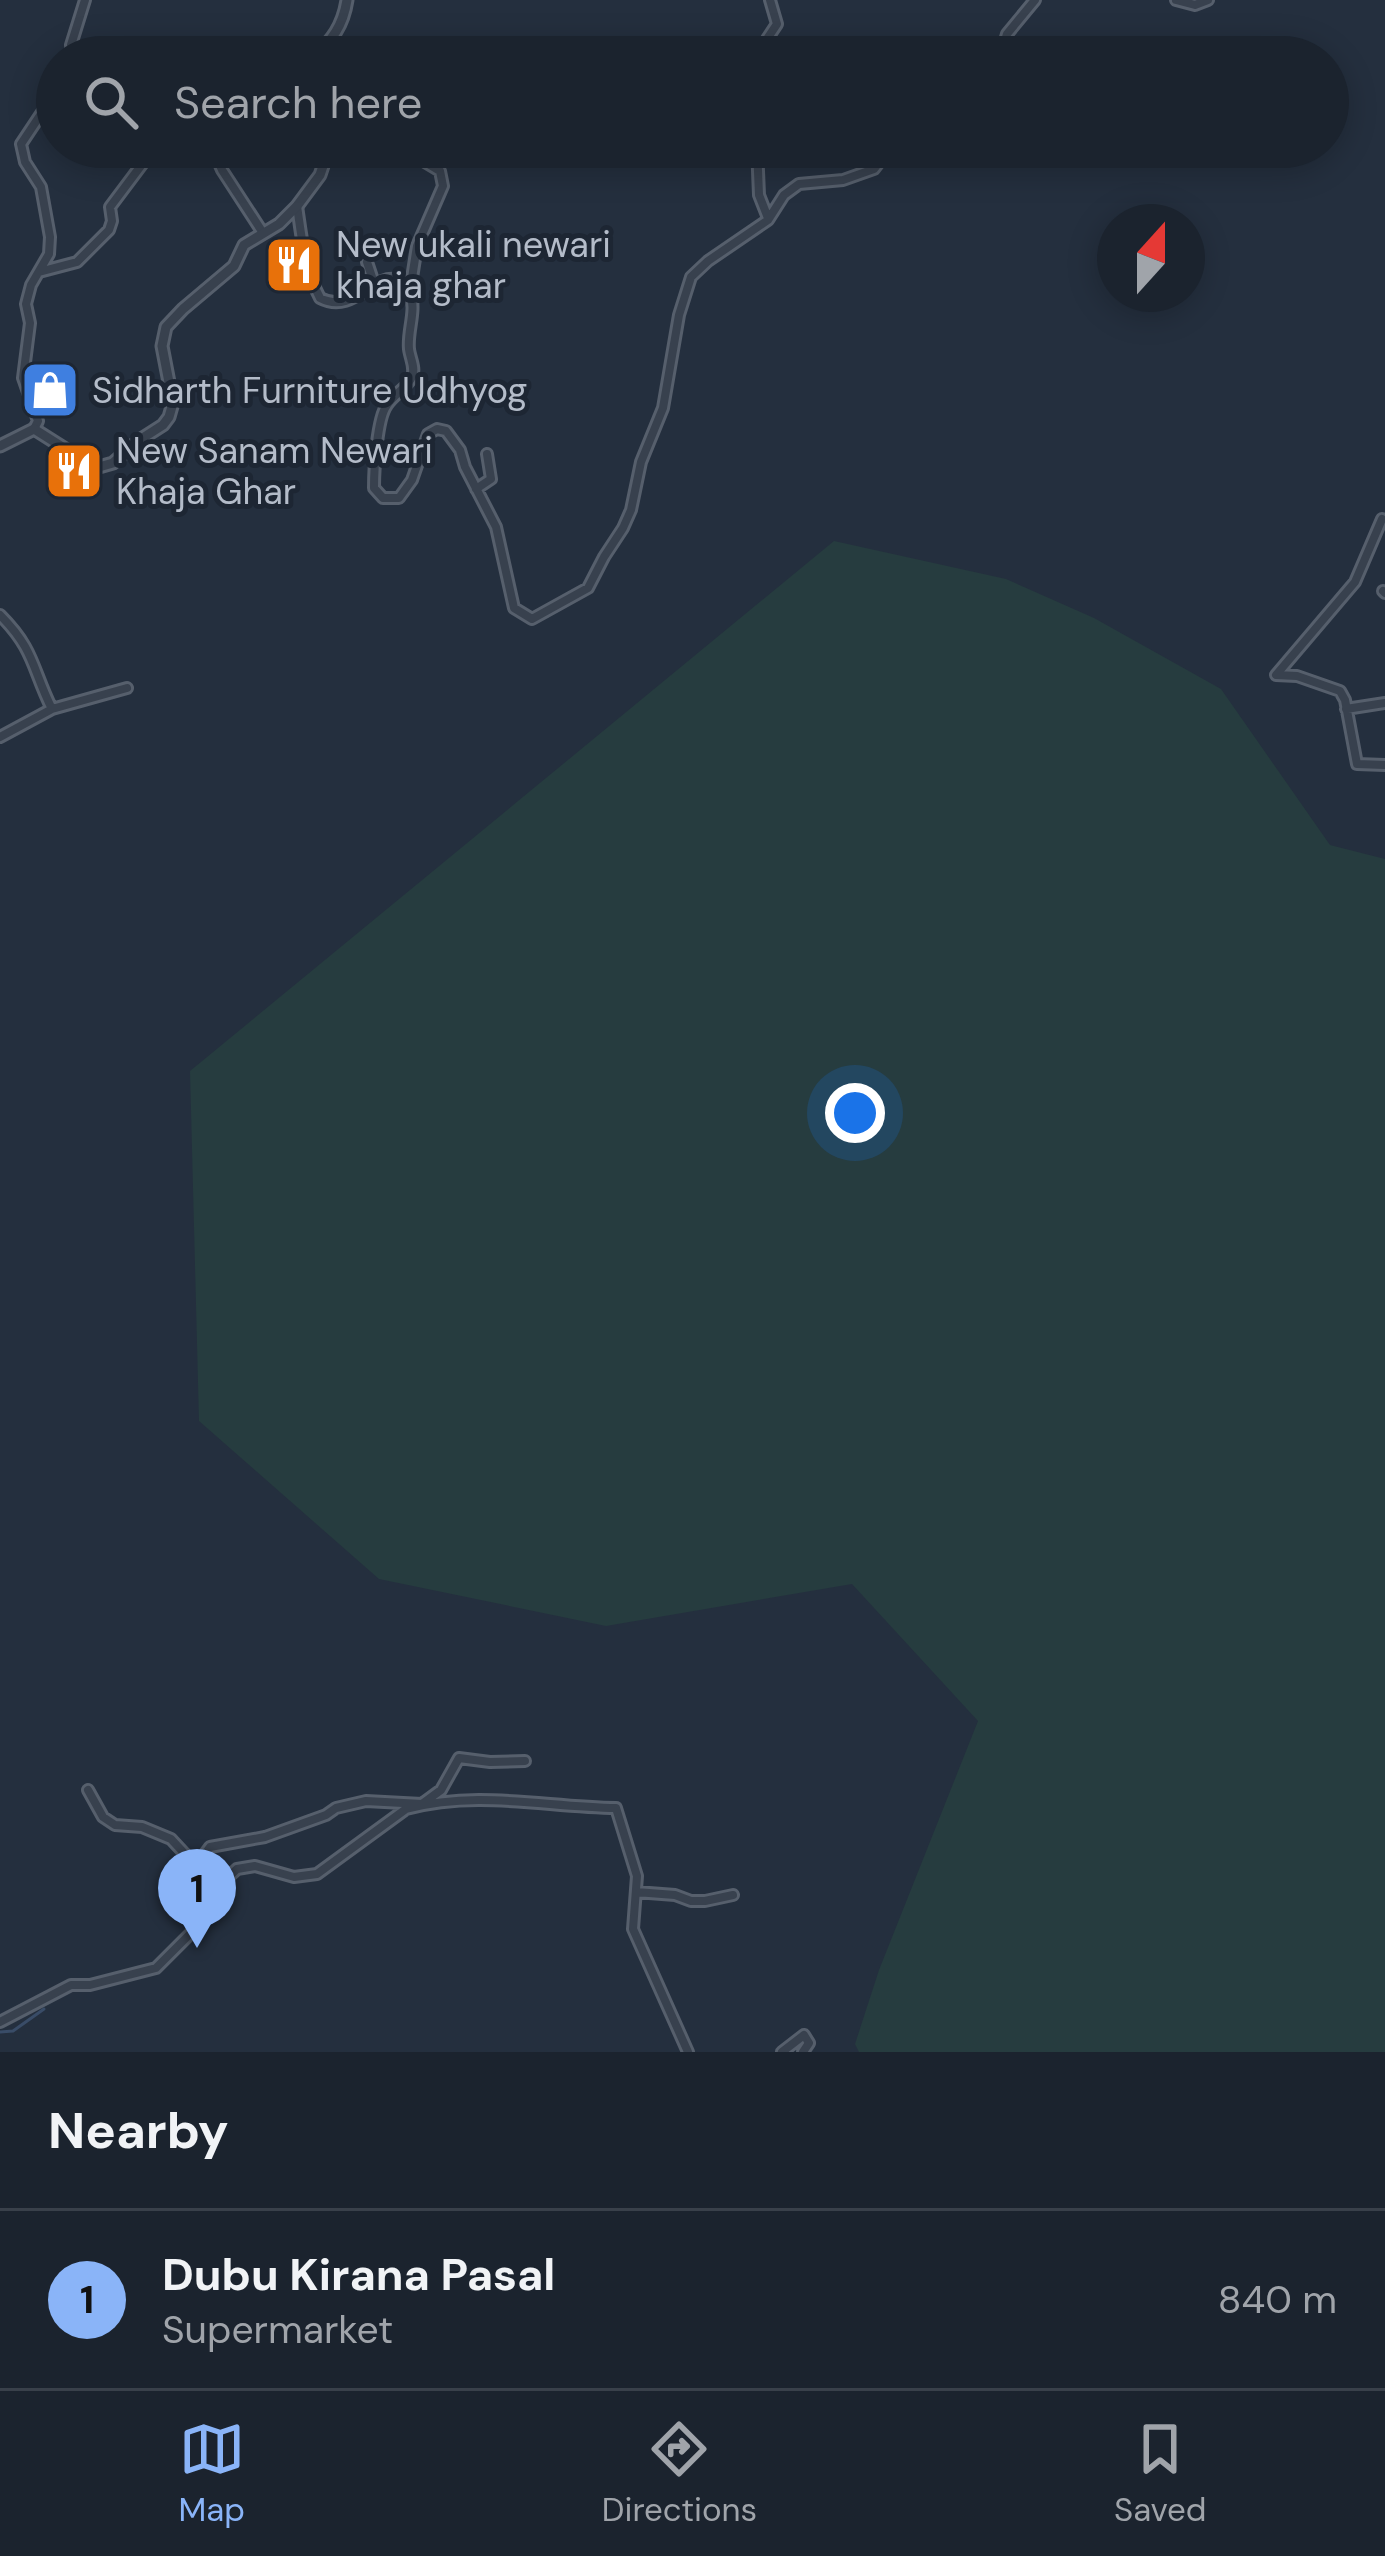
<!DOCTYPE html>
<html lang="en">
<head>
<meta charset="utf-8">
<style>
  body { margin:0; font-family:"DM Sans",sans-serif; background:#282f3a; color:#f1f3f6 }
  .compass { position:absolute; left:1097px; top:204px; width:108px; height:108px; border-radius:50%; background:#1b232e; box-shadow:0 6px 30px #0003; rotate:21deg }
  .you { position:absolute; left:855px; top:1113px; width:42px; height:42px; margin:-30px; border:9px solid #fff; border-radius:50%; background:#1a73e8; box-shadow:0 0 0 18px #1a73e833 }
  .badge { display:grid; place-items:center; width:78px; height:78px; border-radius:50%; background:#8ab4f8; color:#111; font-size:39px; font-weight:700 }
  .pin { position:absolute; translate:-50% -99px; filter:drop-shadow(0 3px 6px #0008) }
  .pin::after { content:''; position:absolute; top:63px; width:42px; height:36px; background:inherit; clip-path:polygon(0 0,100% 0,50% 100%) }
  .list { margin:0; padding:0; list-style:none }
  h2 { display:flex; justify-content:space-between; align-items:center; height:156px; margin:0; padding:0 48px; font-size:51px }
  h2 small { font-size:39px; font-weight:400; color:#a0a4aa }
  .list li { display:grid; grid-template-columns:78px 1fr auto; gap:36px; align-items:center; box-sizing:border-box; height:180px; padding:0 48px; border-top:3px solid #39404a }
  .list b { display:block; font-size:45px; white-space:nowrap }
  .list p { margin:0; font-size:39px; white-space:nowrap; color:#a0a4aa }
  .list em { font-size:39px; font-style:normal; color:#a0a4aa }
  .icon { flex:none; width:66px; height:66px; fill:none; stroke:currentColor; stroke-width:2; stroke-linecap:round; stroke-linejoin:round }
  .map { position:relative; flex:none; width:1385px; height:2052px; overflow:hidden }
  .search { position:absolute; background:#1b232e; box-shadow:0 6px 30px #0003; left:36px; right:36px; top:36px; height:132px; display:flex; align-items:center; gap:30px; box-sizing:border-box; padding:0 42px; border-radius:66px; color:#a0a4aa; font-size:45px }
  .sheet { height:336px; background:#1b232e }
  nav { display:flex; justify-content:space-around; align-items:center; box-sizing:border-box; height:168px; border-top:3px solid #39404a; background:#1b232e; font-size:33px; color:#a0a4aa }
  nav a { display:grid; justify-items:center; gap:6px }
  nav .on { color:#8ab4f8 }
  .map>svg:first-child { display:block }
  .green { fill:#263c3f }
  .lines { fill:none; stroke-linecap:round; stroke-linejoin:round }
  .stream { stroke:#394c67; stroke-width:3 }
  .minor-casing { stroke:#565f6c; stroke-width:14 }
  .tertiary-casing { stroke:#565f6c; stroke-width:15 }
  .minor { stroke:#38414e; stroke-width:8 }
  .tertiary { stroke:#38414e; stroke-width:9 }
  .labels { text-anchor:middle; stroke-width:10; stroke-linejoin:round; paint-order:stroke }
  .poi-label { font-size:36px; fill:#b4bcc9; stroke:#1d2633; text-anchor:start }
</style>
</head>
<body>
<div class="map">
<svg width="1385" height="2052" viewBox="0 0 1385 2052">
  <rect width="100%" height="100%" fill="#242f3e"/>
  <path class="green" d="M834,541L1006,579L1094,618L1221,689L1330,845L1385,859V2052H859L855,2044L879,1970L978,1721L852,1584L606,1626L379,1579L199,1421L190,1071Z"/>
  <g class="lines">
    <path class="stream" d="M0,2032L13,2031L44,2009"/>
    <defs>
      <path id="minor" d="M1176,0L1195,5L1208,0
        M326,47L340,57
        M72,57L71,45L85,0
        M755,57L777,24L770,0
        M1000,57L1007,34L1035,0
        M212,147L222,170L263,233
        M757,147L759,195L768,218
        M297,206C302,239 304,268 320,298C354,316 374,271 398,280C402,281 409,288 410,293C417,310 407,331 409,349C410,358 416,368 412,377C407,388 393,395 387,405C377,418 374,470 374,488L383,498H399L412,480L428,434L437,429L446,431L460,450L465,467L496,527L514,608L532,619L588,588L604,557L623,528L631,510L641,462L663,408L679,315L691,277L708,261L768,220L784,195L799,184L843,180L874,169L891,147
        M367,262L375,286
        M39,272L77,262L109,230L112,221L110,207L155,147
        M410,291L417,246L443,186L440,171L425,162
        M34,429L38,421L23,378L30,323L26,304L31,285L49,254L50,237L41,187L25,162L21,144L57,90
        M476,489L491,479L487,454
        M1382,519L1355,582L1276,675L1297,676L1340,691L1345,700L1357,764L1385,765
        M1383,591L1385,593
        M0,615C35,650 32,669 52,709L0,737
        M52,709L127,688
        M1346,709L1385,703
        M88,1790L103,1817L115,1825L142,1827L171,1839L196,1866L210,1847L265,1837L326,1815L336,1808L366,1801L422,1804L441,1790L459,1758L490,1762L525,1761
        M196,1866L215,1898
        M636,1892L675,1895L691,1901H705L733,1895
        M0,2022L71,1985H90L156,1968L193,1931L224,1881L237,1869L255,1866L294,1877L317,1874L406,1809C478,1790 544,1807 616,1808L637,1876L633,1929L688,2052
        M782,2052L804,2035L809,2043L803,2052"/>
      <path id="tertiary" d="M314,57C332,40 343,26 347,0
        M0,446L34,429L83,460L99,467L113,463L138,441L163,425L169,417L173,403L162,346L166,327L183,309L234,266L244,245L279,224L297,206L320,175L323,166L319,147"/>
    </defs>
    <use href="#minor" class="minor-casing"/>
    <use href="#tertiary" class="tertiary-casing"/>
    <use href="#minor" class="minor"/>
    <use href="#tertiary" class="tertiary"/>
  </g>
  <defs>
    <symbol id="restaurant-square" viewBox="-11 -11 22 22"><rect x="-9" y="-9" width="18" height="18" rx="4" fill="#e8710a" stroke="#1d2633"/><path d="M-5-6h1v4h1v-4h1v4h1v-4h1v5L-1.5 .5V6h-2V.5L-5-1ZM5-6V6H3V1.5H1.5Q1.5-4 5-6Z" fill="#fff"/></symbol>
    <symbol id="shop-square" viewBox="-11 -11 22 22"><rect x="-9" y="-9" width="18" height="18" rx="4" fill="#3f7fe0" stroke="#1d2633"/><path d="M-5-2.5h2.3a2.7 3.5 0 0 1 5.4 0H5L5.5 6h-11ZM-1.5-2.5h3a1.5 2.3 0 0 0-3 0Z" fill="#fff"/></symbol>
  </defs>
  <g fill-rule="evenodd">
    <use href="#restaurant-square" x="261" y="232" width="66" height="66"/>
    <use href="#shop-square" x="17" y="357" width="66" height="66"/>
    <use href="#restaurant-square" x="41" y="438" width="66" height="66"/>
  </g>
  <g class="labels">
    <g class="poi-label">
      <text x="336" y="257">New ukali newari<tspan x="336" dy="41">khaja ghar</tspan></text>
      <text x="92" y="403">Sidharth Furniture Udhyog</text>
      <text x="116" y="463">New Sanam Newari<tspan x="116" dy="41">Khaja Ghar</tspan></text>
    </g>
  </g>
</svg>
<svg class="compass" viewBox="-18 -18 36 36"><path d="M0-13l5 13h-10z" fill="#e53935"/><path d="M0 13l5-13h-10z" fill="#a0a4aa"/></svg>
<div class="you"></div>
<div class="pin badge" style="left:197px;top:1948px">1</div>
<div class="search"><svg class="icon" aria-label="search" viewBox="0 0 24 24"><circle cx="10" cy="10" r="6"/><path d="M15 15l6 6"/></svg>Search here</div>
</div>
<section class="sheet">
<h2>Nearby<small></small></h2>
<ul class="list">
<li><span class="badge">1</span><div><b>Dubu Kirana Pasal</b><p>Supermarket</p></div><em>840 m</em></li>
</ul>
</section>
<nav>
<a class="on"><svg class="icon" aria-label="map" viewBox="0 0 24 24"><path d="M3 6l6-2 6 2 6-2v14l-6 2-6-2-6 2zM9 4v14M15 6v14"/></svg>Map</a>
<a><svg class="icon" aria-label="directions" viewBox="0 0 24 24"><path d="M12 3l9 9-9 9-9-9zM9 14v-3h6M13 9l2 2-2 2"/></svg>Directions</a>
<a><svg class="icon" aria-label="saved" viewBox="0 0 24 24"><path d="M7 4h10v16l-5-4-5 4z"/></svg>Saved</a>
</nav>
</body>
</html>
